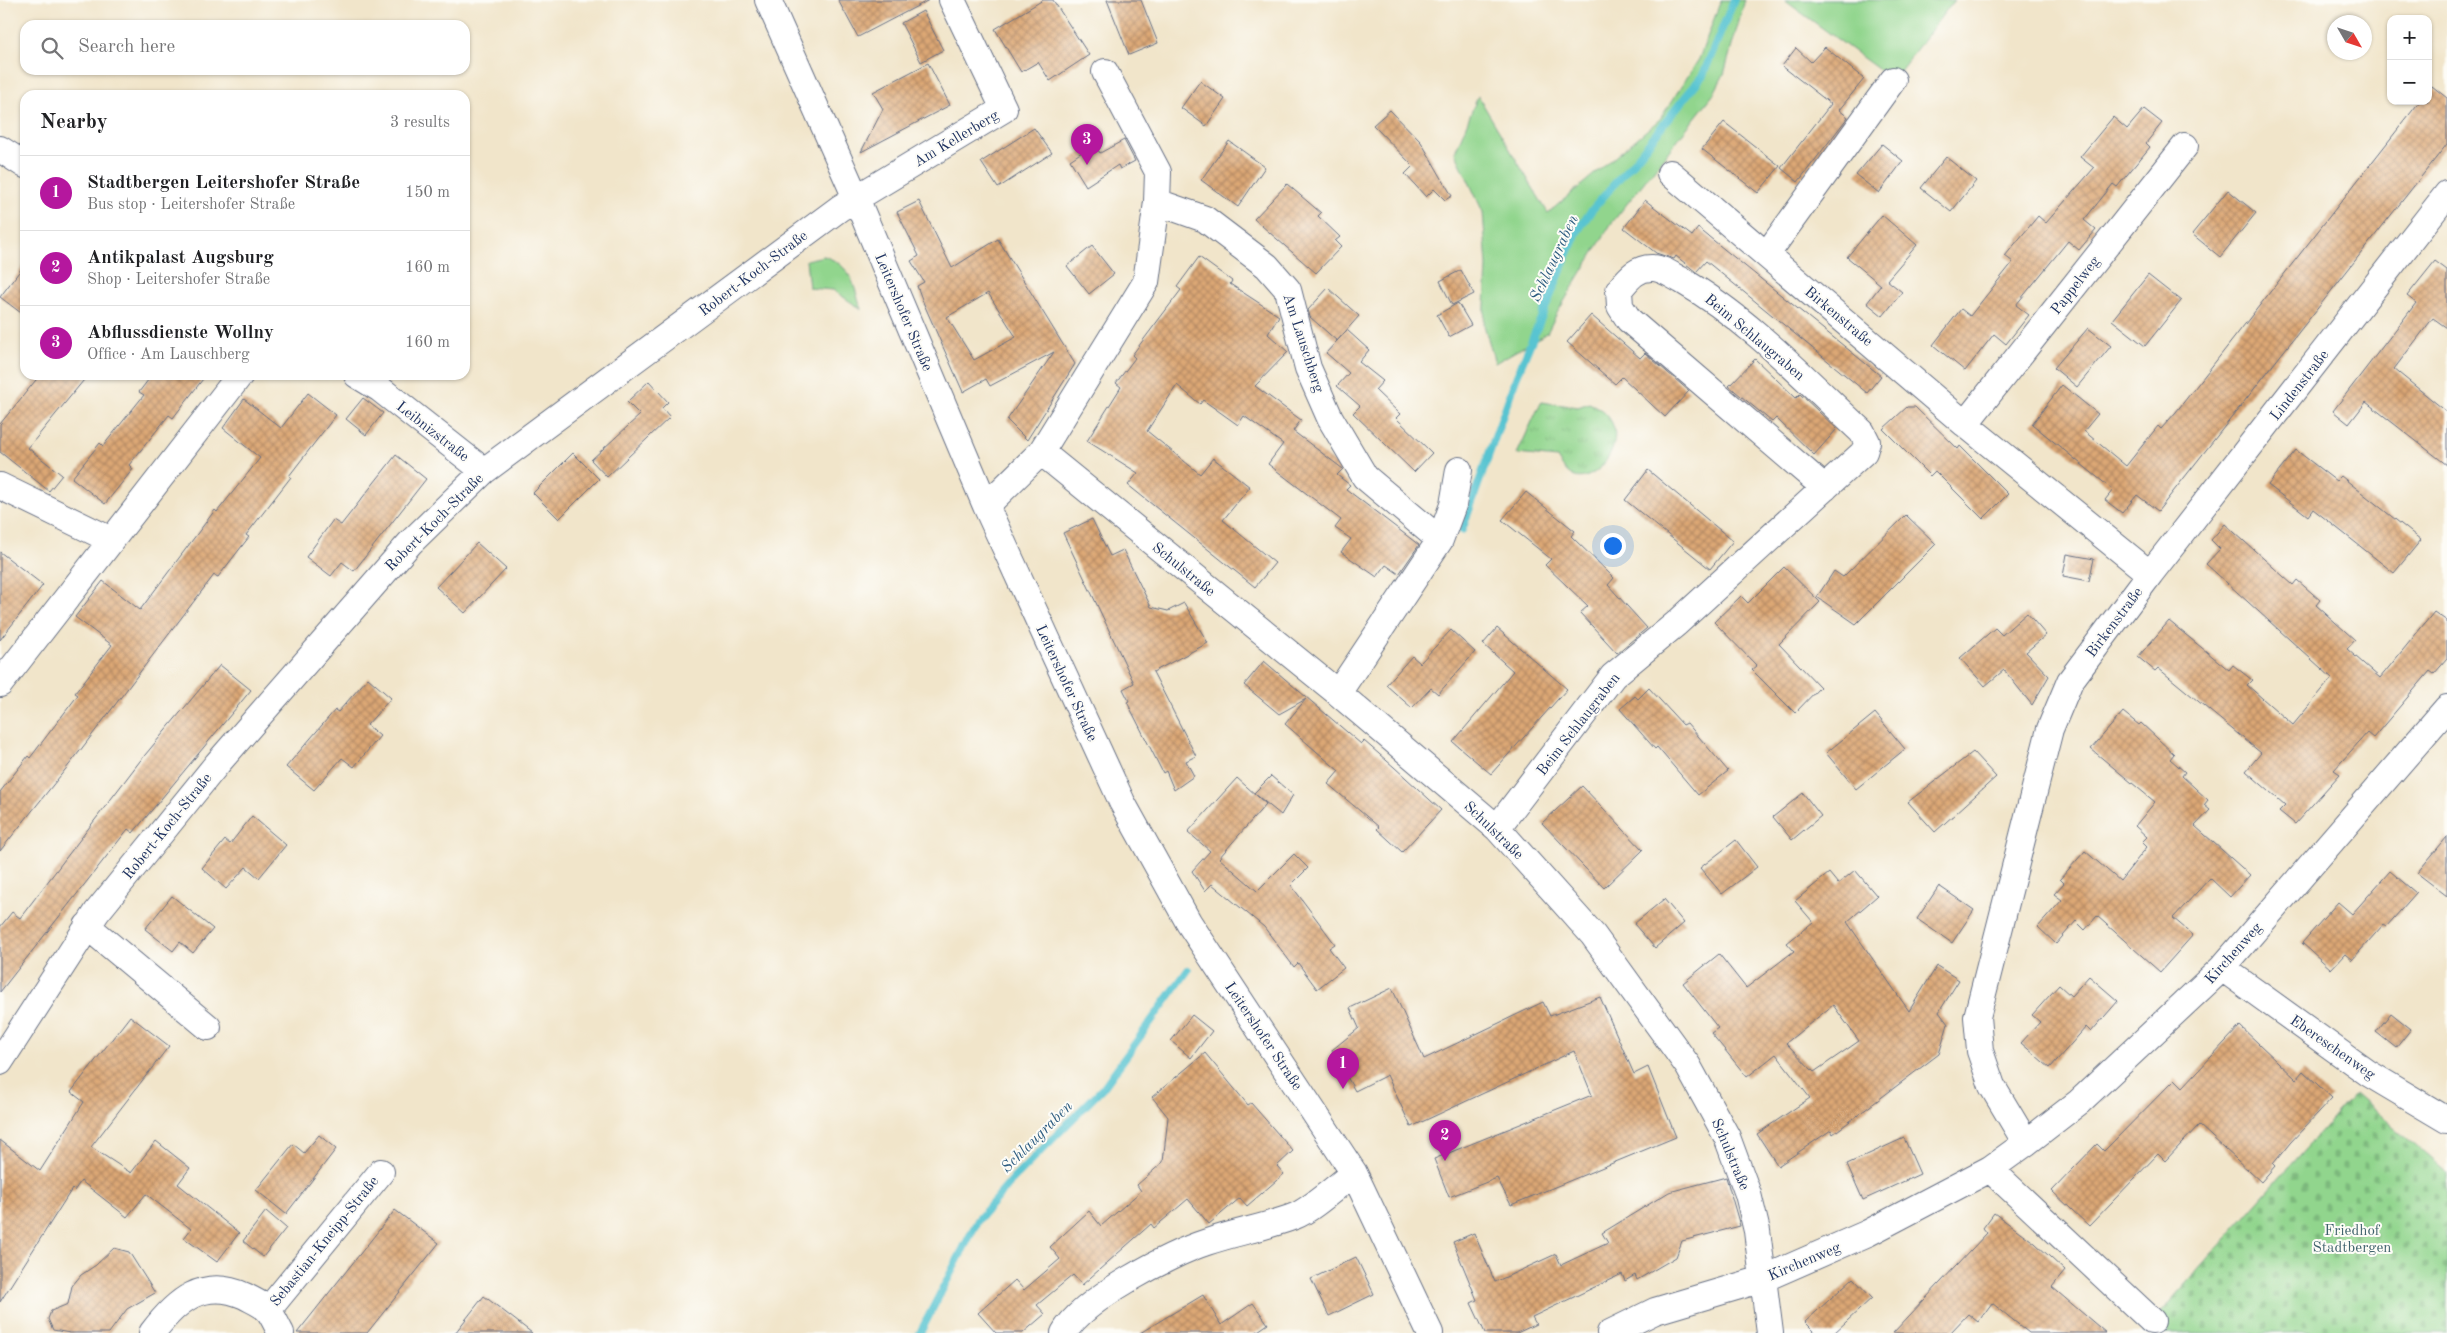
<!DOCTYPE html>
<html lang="en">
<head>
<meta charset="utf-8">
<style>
  body { margin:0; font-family:"Old Standard TT",serif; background:#f2f2f2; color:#202124 }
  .controls { position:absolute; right:15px; top:15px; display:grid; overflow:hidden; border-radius:10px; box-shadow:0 1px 4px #0004 }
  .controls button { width:45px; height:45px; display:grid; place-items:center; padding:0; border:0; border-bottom:1px solid #e0e0e0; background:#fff; color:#202124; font:25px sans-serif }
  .compass { position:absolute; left:2327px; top:15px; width:45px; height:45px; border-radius:50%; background:#fff; box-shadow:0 1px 4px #0004; rotate:129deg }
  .you { position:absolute; left:1612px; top:545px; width:18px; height:18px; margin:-12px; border:4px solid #fff; border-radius:50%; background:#1a73e8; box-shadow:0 0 0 8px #1a73e833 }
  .badge { display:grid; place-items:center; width:32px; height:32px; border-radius:50%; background:#b5179e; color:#fff; font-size:16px; font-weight:700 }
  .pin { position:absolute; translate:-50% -41px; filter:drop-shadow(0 1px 2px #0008) }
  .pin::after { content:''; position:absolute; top:26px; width:18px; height:15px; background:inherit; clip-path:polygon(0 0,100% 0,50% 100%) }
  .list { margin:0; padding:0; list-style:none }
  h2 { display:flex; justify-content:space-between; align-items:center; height:65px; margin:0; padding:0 20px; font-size:21px }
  h2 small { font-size:16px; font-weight:400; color:#757577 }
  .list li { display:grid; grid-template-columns:32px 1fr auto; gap:15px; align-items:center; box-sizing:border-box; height:75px; padding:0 20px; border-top:1px solid #e0e0e0 }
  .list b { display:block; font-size:19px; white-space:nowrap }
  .list p { margin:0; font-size:16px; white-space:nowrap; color:#757577 }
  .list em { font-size:16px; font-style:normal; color:#757577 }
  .icon { flex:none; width:28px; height:28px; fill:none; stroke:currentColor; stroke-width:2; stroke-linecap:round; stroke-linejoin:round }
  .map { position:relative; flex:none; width:2447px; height:1333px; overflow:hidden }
  .search { position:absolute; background:#fff; box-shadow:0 1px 4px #0004; left:20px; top:20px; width:450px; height:55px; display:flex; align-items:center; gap:12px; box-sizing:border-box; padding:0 18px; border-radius:15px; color:#757577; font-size:19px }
  .panel { position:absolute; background:#fff; box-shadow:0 1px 4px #0004; left:20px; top:90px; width:450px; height:290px; border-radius:15px }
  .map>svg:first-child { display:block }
  .green { fill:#91d58d; stroke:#568276 }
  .cemetery { fill:url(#cemetery-stones); stroke:#568276 }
  .park { fill:url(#park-tufts); stroke:#568276 }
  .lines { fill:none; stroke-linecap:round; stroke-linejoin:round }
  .stream { stroke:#58c4d1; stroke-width:8 }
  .building { fill:url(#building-cross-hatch); fill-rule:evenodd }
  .minor-casing { stroke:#666f84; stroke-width:28 }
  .minor { stroke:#fff; stroke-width:26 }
  .labels { text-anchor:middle; stroke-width:4; stroke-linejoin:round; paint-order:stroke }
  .street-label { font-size:15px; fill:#1b2f5e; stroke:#fdfcf7 }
  .park-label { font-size:15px; fill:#3e616c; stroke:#fdfcf7 }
  .water-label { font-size:16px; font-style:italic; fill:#2d5c80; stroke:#fdfcf7 }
</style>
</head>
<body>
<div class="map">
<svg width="2447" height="1333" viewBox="0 0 2447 1333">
  <defs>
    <pattern id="cemetery-stones" width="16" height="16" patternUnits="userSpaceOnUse" patternTransform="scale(1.25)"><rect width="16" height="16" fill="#91d58d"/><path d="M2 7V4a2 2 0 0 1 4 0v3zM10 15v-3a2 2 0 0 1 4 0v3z" fill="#7cb77c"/></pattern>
    <pattern id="park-tufts" width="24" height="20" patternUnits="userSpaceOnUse" patternTransform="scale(1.25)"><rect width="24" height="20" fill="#91d58d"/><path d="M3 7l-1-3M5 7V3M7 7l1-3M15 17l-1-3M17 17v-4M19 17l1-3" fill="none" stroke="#7cb77c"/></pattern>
    <pattern id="building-cross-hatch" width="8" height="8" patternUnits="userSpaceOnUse" patternTransform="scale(1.25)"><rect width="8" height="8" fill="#dca775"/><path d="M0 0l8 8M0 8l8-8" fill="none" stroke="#b28863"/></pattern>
  </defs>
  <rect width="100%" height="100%" fill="#fdfcf7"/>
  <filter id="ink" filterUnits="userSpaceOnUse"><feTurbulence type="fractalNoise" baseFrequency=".02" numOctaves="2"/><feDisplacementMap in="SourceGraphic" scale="10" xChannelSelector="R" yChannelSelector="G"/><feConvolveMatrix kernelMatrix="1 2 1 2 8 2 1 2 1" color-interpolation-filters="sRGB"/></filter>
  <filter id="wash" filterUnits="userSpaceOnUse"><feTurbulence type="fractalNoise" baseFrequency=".0096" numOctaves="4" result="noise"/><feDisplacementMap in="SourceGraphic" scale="20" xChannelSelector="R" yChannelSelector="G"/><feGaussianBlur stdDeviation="1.12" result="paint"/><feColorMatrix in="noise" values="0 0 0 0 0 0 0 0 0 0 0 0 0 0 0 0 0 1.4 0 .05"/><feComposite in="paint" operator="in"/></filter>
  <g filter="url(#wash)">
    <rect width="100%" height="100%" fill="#f1e5ca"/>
    <path class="green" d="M1721,0H1745L1724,74L1713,95L1611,224L1557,313L1547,333L1495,363L1484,325L1487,266L1483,212L1455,152L1478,96L1548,213L1660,119L1699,59Z
      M1784,0H1954L1893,80Z
      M824,256C852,266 853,283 861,309L833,290L809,288L806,260Z"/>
    <path class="cemetery" d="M2355,1093L2447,1173V1333H2142Z"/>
    <path class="park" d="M1541,402L1578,407L1589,403C1643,426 1599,485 1575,477C1566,473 1562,466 1557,458L1517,454Z"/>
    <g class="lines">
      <path class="stream" d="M1462,530L1516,378L1577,232L1591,211L1635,160L1703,75L1734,0
        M920,1333L978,1220L1013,1179L1103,1088L1188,970"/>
    </g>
    <g id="blocks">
      <path class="building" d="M838,0H929L858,37Z
        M1043,0H1053L1089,55L1050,81L1038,62L1021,72L995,29Z
        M1107,0H1141L1158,43L1129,55Z
        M923,11L943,50L921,62L901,23Z
        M1825,47L1864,79L1839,110L1848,117L1798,182L1781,168L1831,104L1782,66L1796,48L1811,62Z
        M928,63L950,105L861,152L883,109L873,92Z
        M1200,81L1225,99L1206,126L1181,108Z
        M2432,86L2447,98V144L2158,511L2137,495L2122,513L2105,500L2113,490L2032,424L2062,385L2098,414L2084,431L2126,466L2158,426L2161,429L2176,412L2420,101H2428V91Z
        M2144,109L2162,123L2146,143L2150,147L2117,187L2113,184L2084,220L2096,230L2079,250L2068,241L2016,305L2029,315L2006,344L1994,334L1965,371L1933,345L1961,309L1970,316L2013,262L2005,256L2038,216L2046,223L2094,168L2080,157L2113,117L2127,129Z
        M1390,110L1421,142L1452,196L1445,200L1434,189L1426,197L1405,174L1413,166L1373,125Z
        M1724,122L1780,166L1758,193L1702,149Z
        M1034,128L1052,153L998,188L981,162Z
        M1124,140L1135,161L1120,169L1118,165L1086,186L1070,160L1094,144L1100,153Z
        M1229,141L1265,167L1238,207L1201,180Z
        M1882,144L1903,161L1879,193L1856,175Z
        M1946,157L1976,181L1951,212L1921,188Z
        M1287,184L1321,213L1318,216L1340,237L1335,241L1341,247L1316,273L1254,219Z
        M2228,190L2256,213L2220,257L2192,234Z
        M1645,200L1692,236L1698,228L1881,376L1867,393L1706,261L1696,272L1676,256L1674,259L1656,253L1624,228Z
        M919,201L952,268L998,239L1075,364L1027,440L1007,420L1054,352L990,386L986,379L963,392L923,302L917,286L924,282L911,261L919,256L897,212ZM988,293L1016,337L974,360L947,317Z
        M1882,215L1917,245L1887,280L1902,292L1883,316L1867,303L1881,285L1847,257Z
        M1092,246L1114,274L1089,294L1067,266Z
        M1199,257L1232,281L1230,284L1279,316L1268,334L1288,352L1255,386L1301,420L1293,431L1343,469L1337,475L1350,485L1346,489L1419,545L1399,574L1386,565L1377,577L1341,552L1351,539L1335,528L1341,520L1268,464L1283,444L1244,416L1238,425L1203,400L1200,404L1177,385L1147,431L1200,474L1213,458L1250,487L1223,520L1275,563L1255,587L1128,485L1138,473L1087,441L1121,387L1116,383L1135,358L1132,355L1181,290L1177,287Z
        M2435,261L2447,270V328L2433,318L2394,369L2447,412V465L2366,402L2349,424L2333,411L2416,303L2407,296Z
        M25,264V316L0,297Z
        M1461,270L1474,294L1452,305L1440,281Z
        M2148,275L2181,301L2145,346L2112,320Z
        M1328,288L1359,316L1337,341L1310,317L1308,310Z
        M1458,303L1471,325L1449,337L1437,315Z
        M1591,315L1640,358L1645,353L1689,391L1665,417L1622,377L1615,384L1567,342Z
        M2088,328L2111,346L2077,387L2054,368Z
        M1347,330L1369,350L1359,362L1383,381L1375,390L1400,414L1396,418L1432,453L1414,472L1353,413L1360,406L1337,386L1349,373L1326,353Z
        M1755,359L1796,398L1800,394L1837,429L1814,455L1776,418L1772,422L1729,386Z
        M40,375H88L28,448L62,475L49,491L0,452V424Z
        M152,375H206L173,418L169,415L129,465L133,469L105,504L72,478L100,443L103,446L144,395L139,392Z
        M649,381L668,402L662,408L670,417L607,477L591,460L640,415L627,402Z
        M308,393L336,415L289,476L291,477L246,535L249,537L218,577L214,575L73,760L0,851V792L28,756L30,758L78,695L75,693L112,645L75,617L103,581L140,610L215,510L217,512L260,458L223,428L244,399L281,428Z
        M363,398L383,413L366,435L346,419Z
        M1907,407H1915L1958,449L1960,446L2008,494L1983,519L1935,471L1930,476L1883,429Z
        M2296,450L2336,481L2341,476L2421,540L2394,573L2313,509L2308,516L2268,485Z
        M573,453L599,479L559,519L533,493Z
        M396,455L426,479L354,571L342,562L331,576L306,557L333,520L341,525Z
        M1648,470L1733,541L1710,569L1625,500Z
        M1526,492L1575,531L1571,536L1614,578L1608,585L1647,628L1617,653L1580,613L1588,606L1545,565L1551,559L1502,520Z
        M1906,515L1936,544L1856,624L1817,597L1834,571L1843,577Z
        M1092,519L1110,556L1123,550L1151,607L1168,611L1184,603L1208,643L1153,672L1196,756L1186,761L1194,776L1174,790L1166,771L1163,773L1127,702L1129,701L1123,689L1134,683L1063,533Z
        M2225,524L2293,585L2297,580L2320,600L2316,605L2355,640L2347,649L2380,678L2434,612L2447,621V659L2434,674L2430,671L2373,738L2367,733L2334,770L2340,774L2295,824L2279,811L2285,805L2246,771L2261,753L2158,668L2155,671L2138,657L2169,621L2229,670L2233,665L2252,680L2247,685L2293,725L2332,678L2206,564L2220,549L2211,540Z
        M477,543L506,569L465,613L436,587Z
        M0,552L43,585L0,640Z
        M2067,554L2094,559L2089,581L2063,576Z
        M1784,567L1820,602L1779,644L1820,687L1795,713L1752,670L1757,666L1714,622L1741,596L1748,603Z
        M2027,613L2046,635L2026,652L2049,676L2032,705L2004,670L1985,686L1960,658L1995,628L2002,635Z
        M1497,628L1567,689L1491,774L1453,742L1513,671L1483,644Z
        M1451,630L1475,652L1438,694L1431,688L1412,708L1386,685L1412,656L1420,663Z
        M1264,661L1361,744L1364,741L1394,767L1441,810L1402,852L1377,829L1379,827L1328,784L1339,771L1285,724L1306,699L1279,714L1244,685Z
        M220,665L251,690L133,833L128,829L0,992V927L12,912L20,918L140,761Z
        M368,678L391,698L367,725L380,736L354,767L342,758L314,790L286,767L335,710L338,712Z
        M1649,688L1683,725L1687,723L1728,771L1698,795L1657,747L1655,749L1620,709L1635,696L1638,699Z
        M2123,712L2139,725L2141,723L2174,754L2170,759L2185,772L2182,776L2208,800L2204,805L2210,810L2195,826L2250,875L2230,897L2210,878L2173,918L2193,935L2160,972L2097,916L2085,930L2076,921L2056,944L2038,927L2062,900L2054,894L2064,883L2060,879L2085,851L2120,881L2147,847L2142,842L2147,837L2135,826L2155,802L2091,749Z
        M1875,713L1905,749L1856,789L1826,753Z
        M1973,752L1996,777L1935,832L1908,802Z
        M1271,776L1293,795L1281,815L1254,793Z
        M1237,778L1266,804L1219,858L1257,891L1294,854L1308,868L1291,885L1335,944L1329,948L1344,968L1317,989L1298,963L1294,967L1264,927L1212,884L1205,891L1192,871L1210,851L1188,832Z
        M1582,786L1643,850L1604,888L1542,823Z
        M1803,793L1821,816L1792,840L1773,817Z
        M252,816L286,845L259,878L246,867L226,889L202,868L225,840L230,844Z
        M2447,837V896L2417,873Z
        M1736,840L1757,867L1722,894L1700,868Z
        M1855,870L1877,896L1847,922L1909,1011L1937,966L1959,980L1939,1012L1948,1024L1939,1054L1833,1134L1831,1130L1778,1166L1757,1134L1810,1098L1776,1054L1747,1077L1711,1033L1718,1028L1683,983L1719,954L1746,988L1794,951L1787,943L1813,922L1795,901L1829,873L1838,884ZM1833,1005L1859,1041L1814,1072L1786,1043Z
        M2390,871L2416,893L2386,927L2383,925L2352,960L2345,954L2331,969L2302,943L2338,902L2352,914Z
        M1939,886L1974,910L1952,943L1917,919Z
        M172,896L213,929L193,953L180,942L173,951L145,929Z
        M1664,899L1684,923L1655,948L1634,924Z
        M2089,976L2118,1001L2091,1032L2086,1027L2050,1068L2021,1043L2040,1022L2032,1015L2059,985L2071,996Z
        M1392,988L1424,1059L1543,1002L1550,1016L1600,997L1634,1074L1648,1067L1676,1137L1511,1205L1497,1178L1449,1197L1434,1159L1592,1095L1574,1051L1411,1127L1387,1075L1355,1091L1332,1050L1359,1028L1350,1008Z
        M2391,1013L2411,1029L2396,1048L2376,1032Z
        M1192,1015L1212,1031L1191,1058L1171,1041Z
        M130,1016L169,1046L91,1147L131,1173L156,1141L190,1168L178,1184L239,1233L217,1262L184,1238L191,1229L146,1194L127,1217L81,1181L74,1191L72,1189L0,1302V1140L40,1171L84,1102L71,1092Z
        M2240,1026L2296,1079L2303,1071L2332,1098L2290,1143L2273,1164L2275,1166L2261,1182L2199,1125L2165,1161L2158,1154L2089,1226L2052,1191L2097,1144L2104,1151L2175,1079L2183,1087Z
        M1205,1053L1248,1105L1251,1103L1293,1151L1277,1166L1284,1174L1247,1206L1240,1198L1209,1224L1188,1199L1154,1228L1151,1224L1082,1285L1073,1275L1037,1305L1045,1314L1023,1333H996L978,1313L1015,1280L1024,1290L1060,1259L1050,1247L1089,1211L1101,1226L1141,1191L1137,1185L1163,1162L1168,1117L1152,1097Z
        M319,1135L336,1149L286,1214L256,1190L293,1144L304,1153Z
        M1904,1138L1920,1174L1863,1200L1847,1164Z
        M1726,1177L1740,1226L1682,1241L1676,1257L1637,1280L1635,1275L1625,1281L1622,1274L1532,1317L1536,1324L1517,1333H1485L1471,1303L1477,1300L1453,1242L1474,1233L1495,1282L1556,1254L1561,1265L1608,1243L1602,1233L1669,1192Z
        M395,1210L439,1243L367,1333H297Z
        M266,1211L286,1228L263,1257L243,1241Z
        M1994,1213L2035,1243L2065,1271L2052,1287L2106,1333H2029L1992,1303L1978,1322L1968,1314L1950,1333H1893L1987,1233L1983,1228Z
        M114,1248L129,1252L155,1293L127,1309L109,1333H70L53,1330L48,1319L51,1311L68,1304L72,1286L81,1275L96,1265Z
        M1356,1257L1374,1294L1329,1316L1311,1279Z
        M1853,1278L1872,1298L1834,1333H1816L1805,1322Z
        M1203,1295L1221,1325L1253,1303L1268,1324L1255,1333H1140Z
        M484,1296L532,1333H455Z"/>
    </g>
  </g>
  <g filter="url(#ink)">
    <use href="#blocks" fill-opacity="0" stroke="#666f84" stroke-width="1"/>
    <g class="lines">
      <defs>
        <path id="minor" d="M768,0L856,198L986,506L1122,802L1189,923L1354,1173L1430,1333
          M0,149L25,165
          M1670,173L1965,424L2150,574L2070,681L2050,729L1977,1017L1980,1051L1992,1086L2026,1143
          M1157,202L1205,219L1267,266L1288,290L1308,368L1330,418L1365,477L1440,540L1338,693
          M1767,254L1893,80
          M357,375L380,389L484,471
          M1965,424L2185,146
          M1041,452L1338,693L1497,828L1593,935L1688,1066L1727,1137L1748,1194L1757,1231L1770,1333
          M0,486L111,540
          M986,506L1041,452L1146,282L1157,202L1158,172L1105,72
          M1440,540L1453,505L1459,470
          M2150,574L2447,194
          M0,684L240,375
          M1497,828L1613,676L1677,623L1864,452L1867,442L1862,432C1805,379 1749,319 1681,280C1673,276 1662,268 1653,268C1637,267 1628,279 1619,290L1620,306L1629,320L1825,488
          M87,926L208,1027
          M2222,968L2368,1073L2447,1120
          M0,1062L97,912L217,764L410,543L484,471L840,208L1004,109L952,0
          M1990,1169L2152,1321
          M268,1310L381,1172
          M152,1333C176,1301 203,1277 245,1296C252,1300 262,1304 268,1310C273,1316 277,1326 281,1333
          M1064,1333C1083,1299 1170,1254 1207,1242C1236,1232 1267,1227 1295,1216C1311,1210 1339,1184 1354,1173
          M1610,1333L1655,1311L1763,1279L1868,1233L1990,1169L2026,1143L2079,1102L2222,968L2447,708"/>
      </defs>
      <use href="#minor" class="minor-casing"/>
      <use href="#minor" class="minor"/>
    </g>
  </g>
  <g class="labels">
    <g class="street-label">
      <text transform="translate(956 138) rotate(-31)" y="5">Am Kellerberg</text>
      <text transform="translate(753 273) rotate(-37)" y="5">Robert-Koch-Straße</text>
      <text transform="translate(2075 285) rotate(-52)" y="5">Pappelweg</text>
      <text transform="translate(904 312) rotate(67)" y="5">Leitershofer Straße</text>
      <text transform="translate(1839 316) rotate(40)" y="5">Birkenstraße</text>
      <text transform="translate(1755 337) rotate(40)" y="5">Beim Schlaugraben</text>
      <text transform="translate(1304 343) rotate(72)" y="5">Am Lauschberg</text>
      <text transform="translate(2299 385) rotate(-52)" y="5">Lindenstraße</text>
      <text transform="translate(433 431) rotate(38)" y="5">Leibnizstraße</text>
      <text transform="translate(434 522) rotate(-45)" y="5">Robert-Koch-Straße</text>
      <text transform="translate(1184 569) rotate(39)" y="5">Schulstraße</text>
      <text transform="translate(2114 622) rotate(-53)" y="5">Birkenstraße</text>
      <text transform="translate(1067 683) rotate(65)" y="5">Leitershofer Straße</text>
      <text transform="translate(1578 724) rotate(-52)" y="5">Beim Schlaugraben</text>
      <text transform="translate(167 826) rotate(-51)" y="5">Robert-Koch-Straße</text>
      <text transform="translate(1494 830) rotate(44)" y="5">Schulstraße</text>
      <text transform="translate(2233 953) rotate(-48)" y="5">Kirchenweg</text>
      <text transform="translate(1264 1036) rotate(56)" y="5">Leitershofer Straße</text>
      <text transform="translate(2333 1047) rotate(35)" y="5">Ebereschenweg</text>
      <text transform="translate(1731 1154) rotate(67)" y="5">Schulstraße</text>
      <text transform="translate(324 1241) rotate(-51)" y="5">Sebastian-Kneipp-Straße</text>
      <text transform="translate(1804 1261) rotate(-23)" y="5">Kirchenweg</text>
    </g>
    <g class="park-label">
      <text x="2352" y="1235">Friedhof<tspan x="2352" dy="17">Stadtbergen</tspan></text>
    </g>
    <g class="water-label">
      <text transform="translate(1553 258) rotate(-65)" y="6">Schlaugraben</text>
      <text transform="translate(1036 1136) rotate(-45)" y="6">Schlaugraben</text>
    </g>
  </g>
</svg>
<div class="controls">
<button>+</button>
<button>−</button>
</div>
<svg class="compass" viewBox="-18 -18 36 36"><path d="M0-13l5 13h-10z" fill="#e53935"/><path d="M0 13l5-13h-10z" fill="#757577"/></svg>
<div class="you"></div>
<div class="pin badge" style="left:1343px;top:1089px">1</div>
<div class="pin badge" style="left:1445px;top:1161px">2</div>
<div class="pin badge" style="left:1087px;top:165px">3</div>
<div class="search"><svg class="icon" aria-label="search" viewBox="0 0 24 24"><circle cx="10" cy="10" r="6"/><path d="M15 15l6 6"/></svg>Search here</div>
<section class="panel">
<h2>Nearby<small>3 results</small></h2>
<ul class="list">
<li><span class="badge">1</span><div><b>Stadtbergen Leitershofer Straße</b><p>Bus stop · Leitershofer Straße</p></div><em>150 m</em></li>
<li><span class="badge">2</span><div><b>Antikpalast Augsburg</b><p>Shop · Leitershofer Straße</p></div><em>160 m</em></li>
<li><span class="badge">3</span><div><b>Abflussdienste Wollny</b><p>Office · Am Lauschberg</p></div><em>160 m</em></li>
</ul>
</section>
</div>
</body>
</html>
